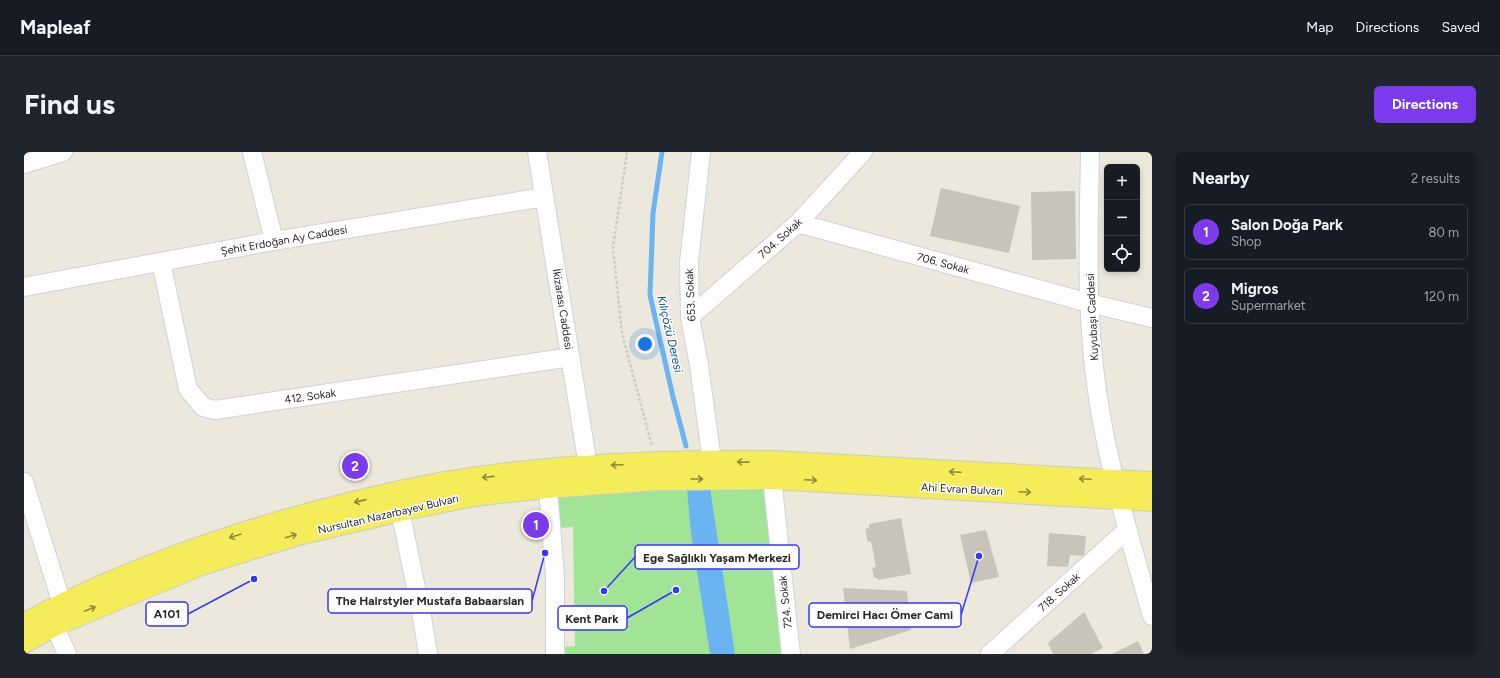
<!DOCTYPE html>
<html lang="en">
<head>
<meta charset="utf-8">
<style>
  body { margin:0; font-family:Figtree,sans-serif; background:#20242c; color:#f1f3f6 }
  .controls { position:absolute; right:12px; top:12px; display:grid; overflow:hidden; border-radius:6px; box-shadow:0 2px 6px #0003 }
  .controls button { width:36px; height:36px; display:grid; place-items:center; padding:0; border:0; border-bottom:1px solid #363941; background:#171b24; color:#f1f3f6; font:20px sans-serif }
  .you { position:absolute; left:621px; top:192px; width:14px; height:14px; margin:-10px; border:3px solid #fff; border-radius:50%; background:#1a73e8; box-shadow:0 0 0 6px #1a73e833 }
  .badge { display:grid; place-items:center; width:26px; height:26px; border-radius:50%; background:#7c3aed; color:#fff; font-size:13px; font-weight:700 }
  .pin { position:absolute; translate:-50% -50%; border:2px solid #fff; box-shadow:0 1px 4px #0006 }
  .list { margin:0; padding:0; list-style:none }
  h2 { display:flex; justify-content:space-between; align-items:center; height:52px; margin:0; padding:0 16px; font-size:17px }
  h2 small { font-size:13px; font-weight:400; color:#9ea1a6 }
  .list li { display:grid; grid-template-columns:26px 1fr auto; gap:12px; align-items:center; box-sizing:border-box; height:56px; margin:0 8px 8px; padding:0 8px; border:1px solid #363941; border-radius:6px }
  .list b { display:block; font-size:15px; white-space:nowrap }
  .list p { margin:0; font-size:13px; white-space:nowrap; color:#9ea1a6 }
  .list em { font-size:13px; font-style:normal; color:#9ea1a6 }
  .icon { flex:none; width:22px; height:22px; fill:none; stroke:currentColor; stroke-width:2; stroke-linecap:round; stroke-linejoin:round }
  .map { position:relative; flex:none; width:1128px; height:502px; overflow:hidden; border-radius:6px }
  header { display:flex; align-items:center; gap:24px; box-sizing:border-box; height:56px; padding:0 20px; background:#171b24; border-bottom:1px solid #363941 }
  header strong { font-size:19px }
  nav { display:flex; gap:22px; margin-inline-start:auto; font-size:14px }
  .intro { display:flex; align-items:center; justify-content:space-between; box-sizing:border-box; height:96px; padding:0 24px }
  h1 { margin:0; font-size:28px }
  .button { padding:10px 18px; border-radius:6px; background:#7c3aed; color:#fff; font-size:14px; font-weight:700 }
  main { display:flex; gap:24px; padding:0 24px }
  aside { flex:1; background:#171b24; border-radius:6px; box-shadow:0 2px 6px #0003 }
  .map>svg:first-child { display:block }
  .green { fill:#a2e495 }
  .water { fill:#6ab5f1 }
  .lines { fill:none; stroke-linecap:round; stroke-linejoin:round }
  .stream { stroke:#6ab5f1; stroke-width:5 }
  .building { fill:#c7c4ba }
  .minor-casing { stroke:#d0d0e3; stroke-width:20 }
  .major-casing { stroke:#ccc; stroke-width:24 }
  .path { stroke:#ccc; stroke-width:2.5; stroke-dasharray:3 2; stroke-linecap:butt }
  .minor { stroke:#fff; stroke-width:18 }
  .major { stroke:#f4ec58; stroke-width:22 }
  .oneway { stroke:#8e8a40 }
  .labels { text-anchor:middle; stroke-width:3; stroke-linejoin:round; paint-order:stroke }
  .street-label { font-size:11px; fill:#292929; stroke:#fff }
  .water-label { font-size:12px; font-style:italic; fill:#0a4f9d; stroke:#fff }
  .leader { fill:none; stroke:#3536fe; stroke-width:1.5 }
  .callout-dot { fill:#3536fe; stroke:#fff; stroke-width:1.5 }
  .callout { fill:#fff; stroke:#3536fe; stroke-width:1.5 }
  .callout-label { font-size:12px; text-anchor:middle; font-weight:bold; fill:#292929 }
</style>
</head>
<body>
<header>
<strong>Mapleaf</strong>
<nav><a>Map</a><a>Directions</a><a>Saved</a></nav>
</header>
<div class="intro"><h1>Find us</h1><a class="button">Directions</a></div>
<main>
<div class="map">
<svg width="1128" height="502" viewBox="0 0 1128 502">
  <rect width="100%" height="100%" fill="#ece8db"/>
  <path class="green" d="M740,333L760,502H537L538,495L551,494L549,375L536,376L533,346L537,342Z"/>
  <path class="water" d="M686,336L711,502H686L667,381L663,337Z"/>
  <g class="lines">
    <path class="stream" d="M638,0L629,61L626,143L649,245L662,294"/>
  </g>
  <path class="building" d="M917,36L996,54L985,101L906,84Z
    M1051,39L1052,107L1008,108L1007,40Z
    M877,366L887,422L854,428L853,426H850L848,416L852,415L847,389L844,390L841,377L845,376V372Z
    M962,378L975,425L947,431L936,383Z
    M1025,381L1062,384L1060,404L1046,403L1044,415L1023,414Z
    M819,436L883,439L887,478L826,497Z
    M1060,460L1079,496L1067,502H1029L1024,491Z
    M1114,489L1120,502H1088Z"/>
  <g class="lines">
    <defs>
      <path id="minor" d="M228,0L250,89
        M513,0L564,314
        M677,0L665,110L666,165L675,213L688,309
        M1066,0C1065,68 1062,137 1069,205C1077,293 1104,380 1128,464
        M0,12L39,0
        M774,71L1065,151L1128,166
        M137,110L164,237L179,255L191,258L547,205
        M0,135L250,89L520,45
        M666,165L774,71L839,0
        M523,322L531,424V502
        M748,326L767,502
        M0,330L38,452
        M376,358L398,465L404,502
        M30,473L43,502
        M966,502L1103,378"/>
      <path id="major" d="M5,470C71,434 141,407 212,384C277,363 343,346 410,333C521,313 636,309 749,310L1128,331
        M0,490L30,473L177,412L274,382L376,358L449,343L523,335L634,327L748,326L1128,348"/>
    </defs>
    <use href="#minor" class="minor-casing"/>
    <use href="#major" class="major-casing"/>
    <path class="path" d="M603,0L589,96L598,181L628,294"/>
    <use href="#minor" class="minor"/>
    <use href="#major" class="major"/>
  </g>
  <defs><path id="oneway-shaft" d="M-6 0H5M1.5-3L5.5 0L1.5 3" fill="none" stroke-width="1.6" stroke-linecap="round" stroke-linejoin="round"/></defs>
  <g class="oneway">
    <use href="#oneway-shaft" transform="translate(719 310) rotate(-179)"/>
    <use href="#oneway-shaft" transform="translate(593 313) rotate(178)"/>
    <use href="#oneway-shaft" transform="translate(931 320) rotate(-177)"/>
    <use href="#oneway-shaft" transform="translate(464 325) rotate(174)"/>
    <use href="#oneway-shaft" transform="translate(673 327)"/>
    <use href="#oneway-shaft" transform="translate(1061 327) rotate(-177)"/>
    <use href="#oneway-shaft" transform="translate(787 328) rotate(3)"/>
    <use href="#oneway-shaft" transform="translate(1001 340) rotate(3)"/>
    <use href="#oneway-shaft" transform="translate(336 349) rotate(167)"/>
    <use href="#oneway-shaft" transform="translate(211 384) rotate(162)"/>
    <use href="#oneway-shaft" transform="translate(267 384) rotate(-17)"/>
    <use href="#oneway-shaft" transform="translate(66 457) rotate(-23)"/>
  </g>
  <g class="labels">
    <g class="street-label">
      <text transform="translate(756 86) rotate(-42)" y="4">704. Sokak</text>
      <text transform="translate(260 88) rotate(-10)" y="4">Şehit Erdoğan Ay Caddesi</text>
      <text transform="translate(919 111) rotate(15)" y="4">706. Sokak</text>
      <text transform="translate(666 143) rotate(-93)" y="4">653. Sokak</text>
      <text transform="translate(539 157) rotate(81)" y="4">İkizarası Caddesi</text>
      <text transform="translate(1068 165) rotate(-93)" y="4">Kuyubaşı Caddesi</text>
      <text transform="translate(286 244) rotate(-8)" y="4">412. Sokak</text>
      <text transform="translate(938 337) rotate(3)" y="4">Ahi Evran Bulvarı</text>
      <text transform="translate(364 362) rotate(-13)" y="4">Nursultan Nazarbayev Bulvarı</text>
      <text transform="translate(1035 440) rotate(-42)" y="4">718. Sokak</text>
      <text transform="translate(761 450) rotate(-96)" y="4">724. Sokak</text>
    </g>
    <g class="water-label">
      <text transform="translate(646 182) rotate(77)" y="4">Kılıçözü Deresi</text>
    </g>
  </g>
  <path class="leader" d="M580 439L611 405M521 401L508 449M230 427L164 462M955 404L937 463M652 438L603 466"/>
  <g class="callout-dot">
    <circle cx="580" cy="439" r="4"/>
    <circle cx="521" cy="401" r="4"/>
    <circle cx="230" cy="427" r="4"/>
    <circle cx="955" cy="404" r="4"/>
    <circle cx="652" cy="438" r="4"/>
  </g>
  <g class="callout">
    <rect x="611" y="393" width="164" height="24" rx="4"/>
    <rect x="304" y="437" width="204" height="24" rx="4"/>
    <rect x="122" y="450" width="42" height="24" rx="4"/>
    <rect x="785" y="451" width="152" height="24" rx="4"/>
    <rect x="534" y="454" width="69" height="24" rx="4"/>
  </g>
  <g class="callout-label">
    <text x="693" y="410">Ege Sağlıklı Yaşam Merkezi</text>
    <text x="406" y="453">The Hairstyler Mustafa Babaarslan</text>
    <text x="143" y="466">A101</text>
    <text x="861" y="467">Demirci Hacı Ömer Cami</text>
    <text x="568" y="471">Kent Park</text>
  </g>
</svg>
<div class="controls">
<button>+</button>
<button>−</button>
<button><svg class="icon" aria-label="locate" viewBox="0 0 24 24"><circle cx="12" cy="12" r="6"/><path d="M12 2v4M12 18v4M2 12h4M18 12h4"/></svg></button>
</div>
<div class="you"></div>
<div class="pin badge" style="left:512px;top:373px">1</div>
<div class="pin badge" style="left:331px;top:314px">2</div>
</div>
<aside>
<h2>Nearby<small>2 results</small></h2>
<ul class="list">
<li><span class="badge">1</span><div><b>Salon Doğa Park</b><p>Shop</p></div><em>80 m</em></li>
<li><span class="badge">2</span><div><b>Migros</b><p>Supermarket</p></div><em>120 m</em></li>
</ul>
</aside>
</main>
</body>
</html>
